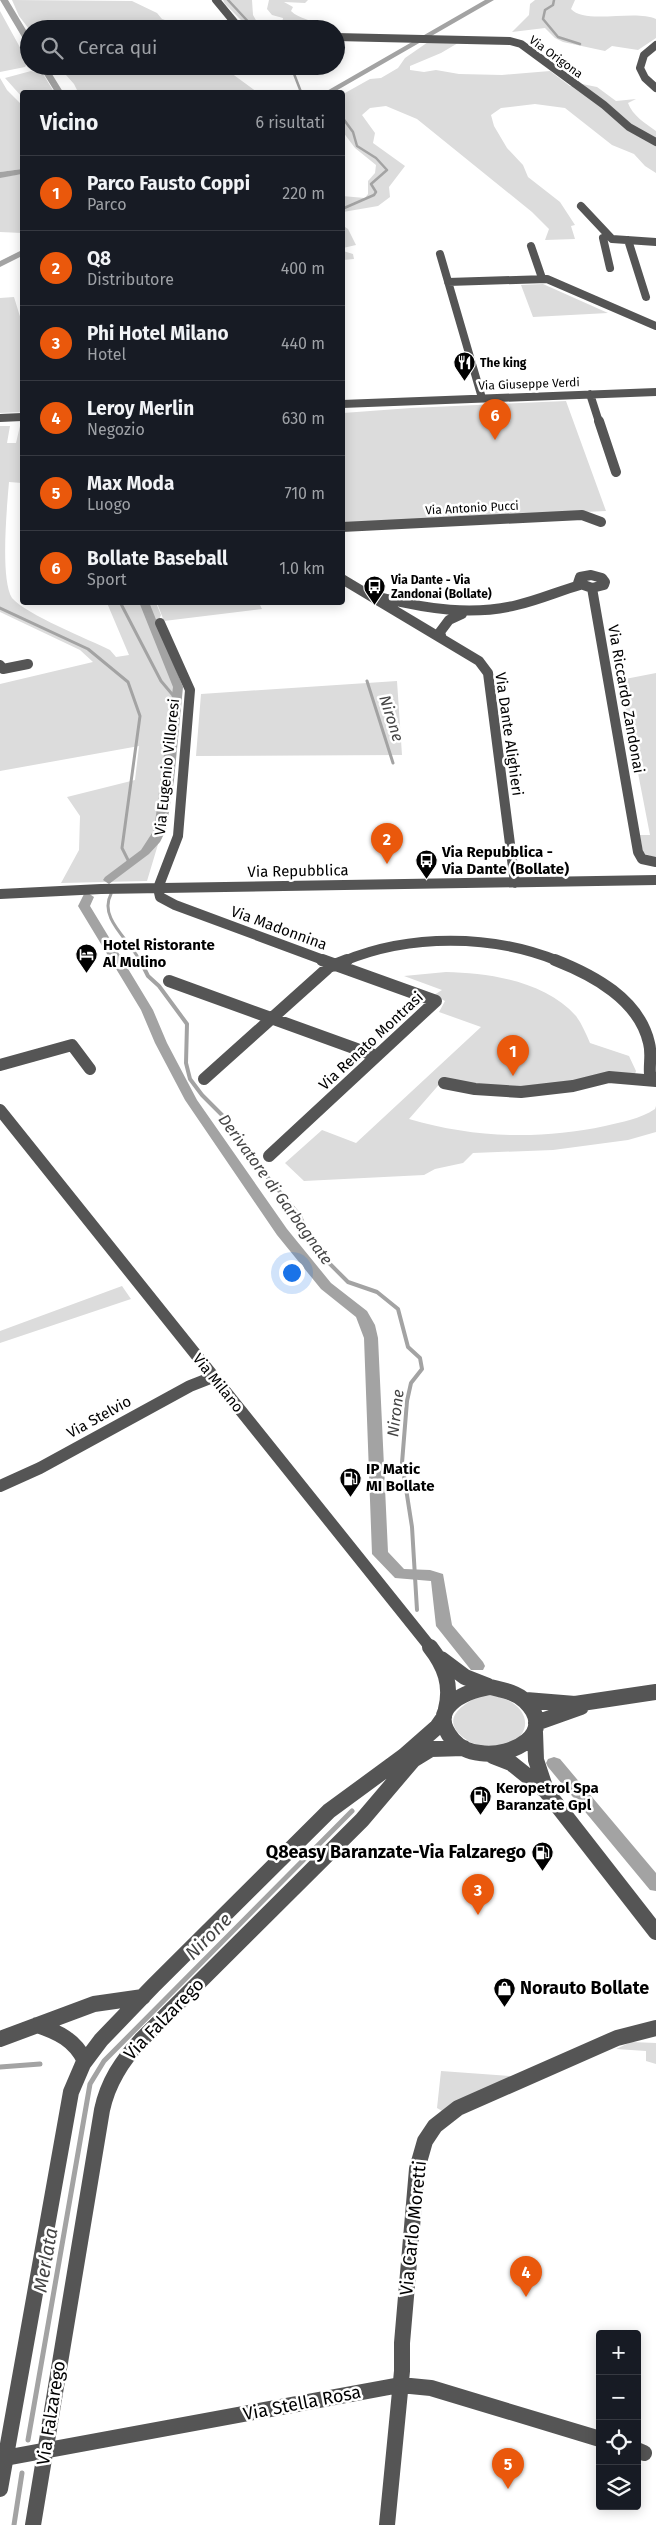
<!DOCTYPE html>
<html lang="it">
<head>
<meta charset="utf-8">
<style>
  body { margin:0; font-family:"Fira Sans",sans-serif; background:#242831; color:#f1f3f6 }
  .controls { position:absolute; right:15px; bottom:15px; display:grid; overflow:hidden; border-radius:5px; box-shadow:0 2px 12px #0003 }
  .controls button { width:45px; height:45px; display:grid; place-items:center; padding:0; border:0; border-bottom:1px solid #363941; background:#171b24; color:#f1f3f6; font:25px sans-serif }
  .you { position:absolute; left:291px; top:1272px; width:18px; height:18px; margin:-12px; border:4px solid #fff; border-radius:50%; background:#1a73e8; box-shadow:0 0 0 8px #1a73e833 }
  .badge { display:grid; place-items:center; width:32px; height:32px; border-radius:50%; background:#ea580c; color:#fff; font-size:16px; font-weight:700 }
  .pin { position:absolute; translate:-50% -41px; filter:drop-shadow(0 1px 2px #0008) }
  .pin::after { content:''; position:absolute; top:26px; width:18px; height:15px; background:inherit; clip-path:polygon(0 0,100% 0,50% 100%) }
  .list { margin:0; padding:0; list-style:none }
  h2 { display:flex; justify-content:space-between; align-items:center; height:65px; margin:0; padding:0 20px; font-size:21px }
  h2 small { font-size:16px; font-weight:400; color:#9ea1a6 }
  .list li { display:grid; grid-template-columns:32px 1fr auto; gap:15px; align-items:center; box-sizing:border-box; height:75px; padding:0 20px; border-top:1px solid #363941 }
  .list b { display:block; font-size:19px; white-space:nowrap }
  .list p { margin:0; font-size:16px; white-space:nowrap; color:#9ea1a6 }
  .list em { font-size:16px; font-style:normal; color:#9ea1a6 }
  .icon { flex:none; width:28px; height:28px; fill:none; stroke:currentColor; stroke-width:2; stroke-linecap:round; stroke-linejoin:round }
  .map { position:relative; flex:none; width:656px; height:2525px; overflow:hidden }
  .search { position:absolute; background:#171b24; box-shadow:0 2px 12px #0003; left:20px; top:20px; width:325px; height:55px; display:flex; align-items:center; gap:12px; box-sizing:border-box; padding:0 18px; border-radius:28px; color:#9ea1a6; font-size:19px }
  .panel { position:absolute; background:#171b24; box-shadow:0 2px 12px #0003; left:20px; top:90px; width:325px; height:515px; border-radius:5px }
  .map>svg:first-child { display:block }
  .green { fill:#dcdcdc }
  .lines { fill:none; stroke-linecap:round; stroke-linejoin:round }
  .stream-far3 { stroke:#a3a3a3; stroke-width:2.5 }
  .stream-far2 { stroke:#a3a3a3; stroke-width:3 }
  .stream-far1 { stroke:#a3a3a3; stroke-width:4 }
  .stream { stroke:#a3a3a3; stroke-width:5 }
  .canal { fill:#a3a3a3; fill-rule:evenodd }
  .minor-far3 { stroke:#555; stroke-width:8 }
  .minor-far2 { stroke:#555; stroke-width:10 }
  .minor-far1 { stroke:#555; stroke-width:12 }
  .minor { stroke:#555; stroke-width:16 }
  .labels { text-anchor:middle; stroke-width:5; stroke-linejoin:round; paint-order:stroke }
  .far-street-label { font-size:12px; fill:#000; stroke:#fff }
  .far-poi-label { font-size:12px; font-weight:bold; fill:#000; stroke:#fff; text-anchor:start }
  .street-label { font-size:15px; fill:#000; stroke:#fff }
  .poi-label { font-size:15px; font-weight:bold; fill:#000; stroke:#fff; text-anchor:start }
  .water-label { font-size:16px; font-style:italic; fill:#444; stroke:#fff }
  .near-poi-label { font-size:18px; font-weight:bold; fill:#000; stroke:#fff; text-anchor:end }
  .near-street-label { font-size:18px; fill:#000; stroke:#fff }
  .near-water-label { font-size:19px; font-style:italic; fill:#444; stroke:#fff }
</style>
</head>
<body>
<div class="map">
<svg width="656" height="2525" viewBox="0 0 656 2525">
  <rect width="100%" height="100%" fill="#fff"/>
  <path class="green" d="M12,0L132,1L157,13L162,19L177,24L180,29H29L19,16Z
    M223,0H252L253,15L261,29H250L225,4Z
    M269,0H308L305,3L284,2L293,7L291,11C299,19 312,19 320,27L288,28L282,23L283,18L272,15L267,9Z
    M535,0H575L571,9C585,25 635,9 656,19V38L638,50L612,46L605,51L563,42L555,38L545,28L512,32L529,15L530,4Z
    M0,11L28,62L25,67L0,72Z
    M431,40L458,43L441,53L410,66V70L424,72L436,70L459,74L502,75L550,71L570,86L582,84L597,87L616,101L636,99L628,103C632,115 646,124 656,131V173L645,166L634,154L612,145L565,108L535,104L501,108L491,115L494,126L507,148L523,165L528,177L560,202L575,225L571,226L575,239L545,240L549,229L532,212L417,119L386,106L370,108L362,115L375,133L373,143L405,166L389,187L390,197L378,206L343,212L342,196L365,198L368,194V181L375,173L376,165L355,148L343,132V98L345,93L370,79L381,78L398,68L405,58Z
    M58,66H226L227,70L257,92H78L74,84Z
    M31,71L43,74L54,92H22V97L5,78Z
    M0,78L7,90L22,105V169L0,172Z
    M22,174V233L0,232V177Z
    M342,225L348,229L356,245L343,248V251L353,254L354,259L343,260Z
    M543,284L608,313L533,317L521,285Z
    M14,297L22,323V412L0,413V298Z
    M566,401L606,511L343,523V413L411,408Z
    M0,426H10L7,443H16L20,426H22V483L9,482C7,507 0,579 12,598C27,615 88,639 110,650L116,657L129,655L107,603H156L161,615L156,627L181,687L165,821L147,881L61,883L79,850L80,816L67,797L135,780L139,746L0,771V684L93,662L80,650L0,612Z
    M157,603H259L262,609L164,621Z
    M656,673V858L643,853L640,835H650L620,680Z
    M397,681L402,755L196,756L201,694Z
    M446,972C489,973 545,981 576,1016C582,1024 586,1034 590,1043L629,1056L636,1071L635,1074L529,1090L443,1080L409,1119C474,1138 539,1140 605,1126C622,1122 640,1119 655,1109L656,1106V1132L628,1140L553,1150L473,1153L463,1163L435,1169L424,1175L304,1181L285,1163L322,1130L356,1143L481,1027L439,1012L445,1001L434,995L442,990L404,976Z
    M122,1286L131,1299L0,1343V1331Z
    M482,1695C534,1695 541,1745 492,1746C481,1746 473,1745 464,1738C438,1718 465,1703 482,1695Z
    M631,2042L656,2043V2064L646,2061V2051L616,2049Z
    M441,2071L510,2076L514,2080L444,2112L437,2108Z"/>
  <g class="lines">
    <path class="stream-far3" d="M228,0L255,29
      M554,0L553,5L545,10L543,19L558,37L580,44
      M291,66L301,92
      M342,117L353,132L357,146L376,158L387,170L371,184L376,192L374,195L342,209"/>
    <path class="stream-far2" d="M120,602L161,681L177,700
      M0,608L88,649L128,682L140,716L122,848L130,864
      M367,681L393,763
      M111,894C98,918 130,940 140,961"/>
    <path class="stream-far1" d="M140,960L148,976L159,986L187,1024L186,1063L190,1079L202,1095L228,1121L254,1161L300,1216L309,1238L323,1257L348,1282L377,1292L398,1309L408,1347L420,1358L422,1369L411,1383L407,1401L402,1463L412,1527L417,1610"/>
    <path class="stream" d="M0,2067L40,2064
      M28,2440L90,2084L104,2061L352,1811
      M14,2525L22,2473"/>
    <path class="canal" d="M0,0H8L29,35V44L25,42Z
      M485,0H494L334,92H325Z
      M39,66H47L63,92H55Z
      M22,169V174L0,178V172Z
      M22,250V256L0,267V261Z
      M139,602H149L183,687L174,780L166,830L160,842L149,854L109,884L103,880L105,877L141,850L154,830L173,687Z
      M88,893L94,897L90,906L153,1010L167,1043L197,1100L287,1229L331,1283L367,1311L375,1325L378,1338L388,1552L404,1569L430,1570L443,1574L452,1625L483,1662L485,1666L483,1670H471L436,1626L431,1581L395,1578L372,1554L364,1338L356,1317L321,1289L277,1235L185,1100L155,1043L141,1010L78,906L84,894Z
      M554,1757L560,1759L656,1873V1891L650,1890L548,1767L546,1763L548,1759Z"/>
    <path class="minor-far3" d="M216,0L240,29
      M336,37L510,41L521,44L604,105L629,127L656,142
      M656,45L644,55L640,68L645,78L656,88
      M581,206L612,239L656,242
      M603,238L610,268
      M628,240L646,297
      M531,246L542,278
      M440,254L482,398
      M448,282L547,279L656,326
      M590,394L599,422
      M342,404L656,392
      M0,418L22,417"/>
    <path class="minor-far2" d="M599,421L616,472
      M342,527L582,515L601,522
      M591,575L602,578L605,582L604,585L592,588L578,583L580,577Z
      M342,579L479,661L488,673L515,883
      M592,588L638,852L642,859L656,862
      M383,598C428,609 472,616 517,605C539,600 559,591 580,585
      M160,623L190,690L178,836L158,888L160,897L175,905L326,961
      M442,639L440,632L449,620L462,614
      M0,665L3,669L28,664
      M0,894L101,889L656,880
      M344,961C409,934 492,934 558,961"/>
    <path class="minor-far1" d="M555,960C593,975 639,999 649,1043C652,1054 649,1064 650,1074L656,1081
      M169,981L376,1056
      M0,1065L72,1045L90,1069
      M204,1079L329,967L347,960
      M444,1083L475,1089L521,1092L573,1086L609,1077L656,1081
      M0,1110L431,1648
      M269,1156L436,1001L322,960
      M0,1486L40,1468L190,1386L213,1377"/>
    <path class="minor" d="M430,1647C445,1666 452,1685 446,1709
      M441,1659L465,1677L488,1686
      M490,1687C502,1690 516,1692 525,1701C558,1733 512,1758 480,1753C470,1752 460,1748 453,1740C426,1708 463,1692 490,1687Z
      M526,1700L575,1704L656,1692
      M536,1723L581,1707
      M535,1732L536,1760L545,1787
      M493,1756L511,1763L546,1791L656,1932
      M37,2025C58,2032 75,2040 85,2061
      M0,2039L94,2004L143,1997
      M637,2450L644,2453
      M0,2459L400,2385L431,2388L600,2439
      M0,2489L71,2092L83,2064L101,2040L153,1986L329,1811L404,1756L437,1727L444,1717
      M33,2525L102,2110C108,2082 122,2061 141,2040L362,1820L413,1760L431,1749L464,1748
      M387,2525L402,2371V2343L417,2169L425,2141L435,2126L458,2108L617,2038L656,2028"/>
  </g>
  <defs>
    <symbol id="restaurant-pin" viewBox="-11 -11 22 30"><path d="M0 17L-7.5 6A9.5 9.5 0 1 1 7.5 6Z" fill="#000" stroke="#fff"/><path d="M-5-6h1v4h1v-4h1v4h1v-4h1v5L-1.5 .5V6h-2V.5L-5-1ZM5-6V6H3V1.5H1.5Q1.5-4 5-6Z" fill="#fff"/></symbol>
    <symbol id="bus-pin" viewBox="-11 -11 22 30"><path d="M0 17L-7.5 6A9.5 9.5 0 1 1 7.5 6Z" fill="#000" stroke="#fff"/><path d="M-5-6H5V4H4V6H2V4H-2V6H-4V4H-5ZM-3.5-4V0h7V-4ZM-3.5 1.2v1.5H-2V1.2ZM2 1.2v1.5H3.5V1.2Z" fill="#fff"/></symbol>
    <symbol id="hotel-pin" viewBox="-11 -11 22 30"><path d="M0 17L-7.5 6A9.5 9.5 0 1 1 7.5 6Z" fill="#000" stroke="#fff"/><path d="M-6-4.5h1.5V1H6V5H4.5V3h-9V5H-6ZM-4 0a1.8 1.8 0 1 1 3.6 0ZM.5 0V-2.5h3Q6-2.5 6 0Z" fill="#fff"/></symbol>
    <symbol id="fuel-pin" viewBox="-11 -11 22 30"><path d="M0 17L-7.5 6A9.5 9.5 0 1 1 7.5 6Z" fill="#000" stroke="#fff"/><path d="M-5.5-6h7V0h2V4h1.3V-2.5L3-4.5l.8-.8L6-3V5H2.5V1h-1V6h-7ZM-4.2-4.7v3.2H.2V-4.7Z" fill="#fff"/></symbol>
    <symbol id="shop-pin" viewBox="-11 -11 22 30"><path d="M0 17L-7.5 6A9.5 9.5 0 1 1 7.5 6Z" fill="#000" stroke="#fff"/><path d="M-5-2.5h2.3a2.7 3.5 0 0 1 5.4 0H5L5.5 6h-11ZM-1.5-2.5h3a1.5 2.3 0 0 0-3 0Z" fill="#fff"/></symbol>
  </defs>
  <g fill-rule="evenodd">
    <use href="#restaurant-pin" x="452" y="350" width="25" height="34"/>
    <use href="#bus-pin" x="362" y="574" width="25" height="34"/>
    <use href="#bus-pin" x="414" y="848" width="25" height="34"/>
    <use href="#hotel-pin" x="74" y="942" width="25" height="34"/>
    <use href="#fuel-pin" x="338" y="1466" width="25" height="34"/>
    <use href="#fuel-pin" x="468" y="1784" width="25" height="34"/>
    <use href="#fuel-pin" x="530" y="1840" width="25" height="34"/>
    <use href="#shop-pin" x="492" y="1976" width="25" height="34"/>
  </g>
  <g class="labels">
    <g class="far-street-label">
      <text transform="translate(556 57) rotate(36)" y="4">Via Origona</text>
      <text transform="translate(529 384) rotate(-2)" y="4">Via Giuseppe Verdi</text>
      <text transform="translate(472 508) rotate(-3)" y="4">Via Antonio Pucci</text>
    </g>
    <g class="far-poi-label">
      <text x="480" y="367">The king</text>
      <text x="391" y="584">Via Dante - Via<tspan x="391" dy="14">Zandonai (Bollate)</tspan></text>
    </g>
    <g class="street-label">
      <text transform="translate(626 699) rotate(80)" y="5">Via Riccardo Zandonai</text>
      <text transform="translate(509 734) rotate(82)" y="5">Via Dante Alighieri</text>
      <text transform="translate(167 767) rotate(-84)" y="5">Via Eugenio Villoresi</text>
      <text transform="translate(298 871) rotate(-1)" y="5">Via Repubblica</text>
      <text transform="translate(279 928) rotate(20)" y="5">Via Madonnina</text>
      <text transform="translate(371 1041) rotate(-43)" y="5">Via Renato Montrasi</text>
      <text transform="translate(218 1383) rotate(51)" y="5">Via Milano</text>
      <text transform="translate(99 1417) rotate(-29)" y="5">Via Stelvio</text>
    </g>
    <g class="poi-label">
      <text x="442" y="857">Via Repubblica -<tspan x="442" dy="17">Via Dante (Bollate)</tspan></text>
      <text x="103" y="950">Hotel Ristorante<tspan x="103" dy="17">Al Mulino</tspan></text>
      <text x="366" y="1474">IP Matic<tspan x="366" dy="17">MI Bollate</tspan></text>
      <text x="496" y="1793">Keropetrol Spa<tspan x="496" dy="17">Baranzate Gpl</tspan></text>
    </g>
    <g class="water-label">
      <text transform="translate(392 718) rotate(72)" y="6">Nirone</text>
      <text transform="translate(276 1189) rotate(54)" y="6">Derivatore di Garbagnate</text>
      <text transform="translate(395 1413) rotate(-83)" y="6">Nirone</text>
    </g>
    <g class="near-poi-label">
      <text x="526" y="1858">Q8easy Baranzate-Via Falzarego</text>
      <text x="520" y="1994" text-anchor="start">Norauto Bollate</text>
    </g>
    <g class="near-street-label">
      <text transform="translate(164 2019) rotate(-46)" y="6">Via Falzarego</text>
      <text transform="translate(413 2228) rotate(-84)" y="6">Via Carlo Moretti</text>
      <text transform="translate(302 2403) rotate(-11)" y="6">Via Stella Rosa</text>
      <text transform="translate(51 2413) rotate(-81)" y="6">Via Falzarego</text>
    </g>
    <g class="near-water-label">
      <text transform="translate(208 1936) rotate(-45)" y="7">Nirone</text>
      <text transform="translate(45 2260) rotate(-80)" y="7">Merlata</text>
    </g>
  </g>
</svg>
<div class="controls">
<button>+</button>
<button>−</button>
<button><svg class="icon" aria-label="locate" viewBox="0 0 24 24"><circle cx="12" cy="12" r="6"/><path d="M12 2v4M12 18v4M2 12h4M18 12h4"/></svg></button>
<button><svg class="icon" aria-label="layers" viewBox="0 0 24 24"><path d="M12 4l9 5-9 5-9-5zM3 14l9 5 9-5"/></svg></button>
</div>
<div class="you"></div>
<div class="pin badge" style="left:513px;top:1076px">1</div>
<div class="pin badge" style="left:387px;top:864px">2</div>
<div class="pin badge" style="left:478px;top:1915px">3</div>
<div class="pin badge" style="left:526px;top:2297px">4</div>
<div class="pin badge" style="left:508px;top:2489px">5</div>
<div class="pin badge" style="left:495px;top:440px">6</div>
<div class="search"><svg class="icon" aria-label="search" viewBox="0 0 24 24"><circle cx="10" cy="10" r="6"/><path d="M15 15l6 6"/></svg>Cerca qui</div>
<section class="panel">
<h2>Vicino<small>6 risultati</small></h2>
<ul class="list">
<li><span class="badge">1</span><div><b>Parco Fausto Coppi</b><p>Parco</p></div><em>220 m</em></li>
<li><span class="badge">2</span><div><b>Q8</b><p>Distributore</p></div><em>400 m</em></li>
<li><span class="badge">3</span><div><b>Phi Hotel Milano</b><p>Hotel</p></div><em>440 m</em></li>
<li><span class="badge">4</span><div><b>Leroy Merlin</b><p>Negozio</p></div><em>630 m</em></li>
<li><span class="badge">5</span><div><b>Max Moda</b><p>Luogo</p></div><em>710 m</em></li>
<li><span class="badge">6</span><div><b>Bollate Baseball</b><p>Sport</p></div><em>1.0 km</em></li>
</ul>
</section>
</div>
</body>
</html>
